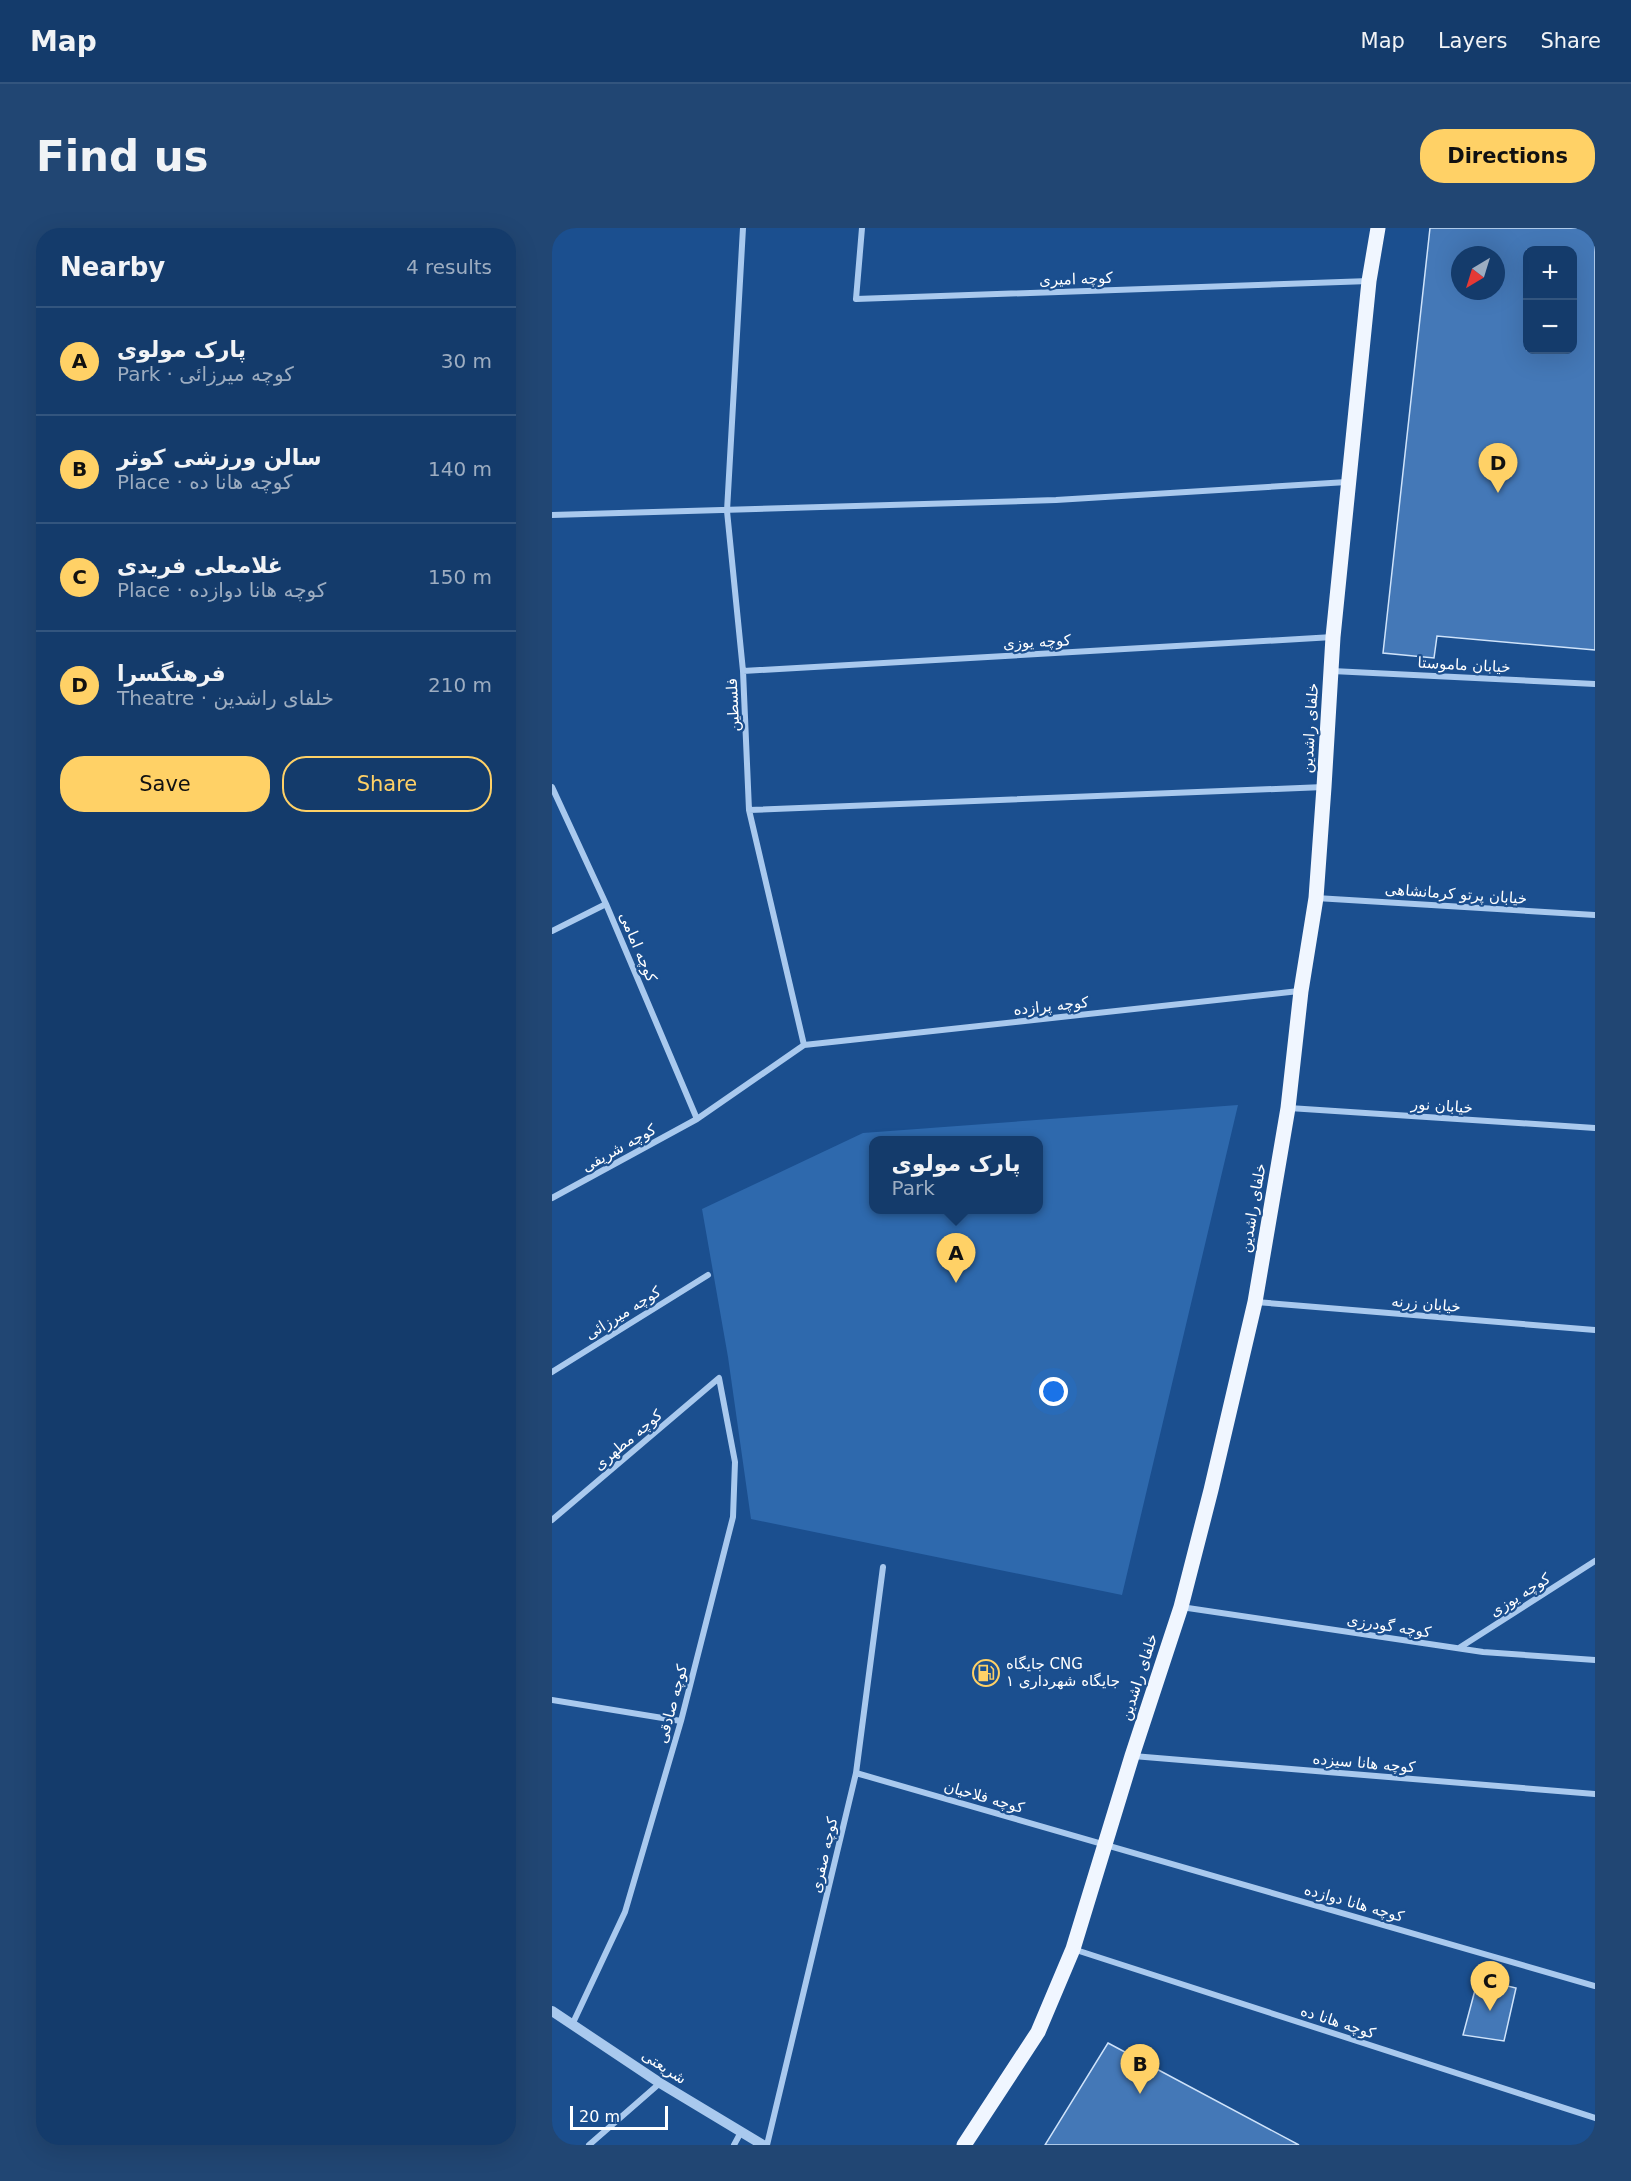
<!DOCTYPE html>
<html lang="en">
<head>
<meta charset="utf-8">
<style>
  body { margin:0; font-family:"DejaVu Sans","Noto Naskh Arabic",sans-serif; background:#214673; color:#f1f3f6 }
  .controls { position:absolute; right:18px; top:18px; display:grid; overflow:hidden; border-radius:12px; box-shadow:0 6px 24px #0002 }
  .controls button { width:54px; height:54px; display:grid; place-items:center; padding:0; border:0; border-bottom:2px solid #33557e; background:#143b6b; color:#f1f3f6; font:30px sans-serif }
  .compass { position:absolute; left:899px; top:18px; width:54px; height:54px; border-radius:50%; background:#143b6b; box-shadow:0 6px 24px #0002; rotate:218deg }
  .scale { position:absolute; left:18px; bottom:15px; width:98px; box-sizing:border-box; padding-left:6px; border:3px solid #fff; border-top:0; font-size:16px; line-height:21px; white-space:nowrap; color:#fff; -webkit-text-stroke:4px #1b4f8f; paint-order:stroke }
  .you { position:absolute; left:502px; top:1164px; width:21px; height:21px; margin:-15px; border:4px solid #fff; border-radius:50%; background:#1a73e8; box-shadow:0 0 0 9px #1a73e833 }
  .badge { display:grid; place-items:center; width:39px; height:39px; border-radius:50%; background:#ffd166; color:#111; font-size:20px; font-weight:700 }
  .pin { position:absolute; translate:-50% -50px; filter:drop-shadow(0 2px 3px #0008) }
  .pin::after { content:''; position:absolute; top:32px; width:21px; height:18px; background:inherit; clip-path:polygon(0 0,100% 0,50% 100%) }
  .popup { position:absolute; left:317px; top:908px; width:174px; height:78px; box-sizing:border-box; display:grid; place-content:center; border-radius:12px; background:#143b6b; filter:drop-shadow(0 2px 4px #0005); font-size:20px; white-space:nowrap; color:#9dadc1 }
  .popup b { font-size:22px; color:#f1f3f6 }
  .popup::after { content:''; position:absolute; left:50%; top:100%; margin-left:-12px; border:12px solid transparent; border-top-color:#143b6b }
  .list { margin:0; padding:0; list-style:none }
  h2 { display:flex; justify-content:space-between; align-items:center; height:78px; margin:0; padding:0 24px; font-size:26px }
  h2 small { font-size:20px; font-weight:400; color:#9dadc1 }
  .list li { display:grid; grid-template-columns:39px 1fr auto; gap:18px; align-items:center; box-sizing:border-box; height:108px; padding:0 24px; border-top:2px solid #33557e }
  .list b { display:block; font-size:22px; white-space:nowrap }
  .list p { margin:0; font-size:20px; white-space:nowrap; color:#9dadc1 }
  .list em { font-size:20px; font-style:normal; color:#9dadc1 }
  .actions { display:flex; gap:12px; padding:18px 24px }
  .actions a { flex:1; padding:14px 0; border:2px solid #ffd166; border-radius:24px; text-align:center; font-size:21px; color:#ffd166 }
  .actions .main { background:#ffd166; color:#111 }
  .map { position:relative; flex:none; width:1043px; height:1917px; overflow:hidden; border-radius:24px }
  header { display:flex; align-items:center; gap:36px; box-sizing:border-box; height:84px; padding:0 30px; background:#143b6b; border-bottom:2px solid #33557e }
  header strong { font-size:28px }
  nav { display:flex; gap:33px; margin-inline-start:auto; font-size:21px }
  .intro { display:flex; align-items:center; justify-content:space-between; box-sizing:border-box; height:144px; padding:0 36px }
  h1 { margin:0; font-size:42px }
  .button { padding:15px 27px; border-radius:24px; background:#ffd166; color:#111; font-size:21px; font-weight:700 }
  main { display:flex; gap:36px; padding:0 36px }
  aside { flex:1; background:#143b6b; border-radius:24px; box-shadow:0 6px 24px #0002 }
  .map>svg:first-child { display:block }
  .green { fill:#2e69ad; fill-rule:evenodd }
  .building { fill:#4478b7; stroke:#cfe3fa; stroke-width:1.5; fill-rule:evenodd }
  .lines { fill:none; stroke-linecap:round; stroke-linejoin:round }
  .minor { stroke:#a9c9ee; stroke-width:6 }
  .tertiary { stroke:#a9c9ee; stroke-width:10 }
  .primary { stroke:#f0f6ff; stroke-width:15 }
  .labels { text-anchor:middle; stroke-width:4.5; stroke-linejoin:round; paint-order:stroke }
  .street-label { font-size:15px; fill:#fff; stroke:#1b4f8f }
  .poi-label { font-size:15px; fill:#fff; stroke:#1b4f8f; text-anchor:start }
</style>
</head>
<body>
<header>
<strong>Map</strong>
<nav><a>Map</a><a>Layers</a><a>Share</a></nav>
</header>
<div class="intro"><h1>Find us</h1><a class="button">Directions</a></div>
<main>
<aside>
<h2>Nearby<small>4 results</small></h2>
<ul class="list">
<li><span class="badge">A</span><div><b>پارک مولوی</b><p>Park · کوچه میرزائی</p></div><em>30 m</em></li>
<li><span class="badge">B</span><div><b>سالن ورزشی کوثر</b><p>Place · کوچه هانا ده</p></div><em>140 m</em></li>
<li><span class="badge">C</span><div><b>غلامعلی فریدی</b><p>Place · کوچه هانا دوازده</p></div><em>150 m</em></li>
<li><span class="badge">D</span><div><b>فرهنگسرا</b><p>Theatre · خلفای راشدین</p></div><em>210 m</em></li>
</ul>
<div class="actions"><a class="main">Save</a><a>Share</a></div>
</aside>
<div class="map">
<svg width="1043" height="1917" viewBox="0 0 1043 1917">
  <rect width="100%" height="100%" fill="#1b4f8f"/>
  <path class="green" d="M686,877L570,1367L199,1291L176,1129L150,981L311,905ZM322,912H486V982H322Z"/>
  <path class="building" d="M878,0H1043V422L885,408L882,430L831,425ZM975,22H1020V122H975ZM908,27H944V63H908Z
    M926,1751L964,1760L952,1813L911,1807Z
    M556,1815L747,1917H493Z"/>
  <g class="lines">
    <path class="minor" d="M310,0L304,71L817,53
      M0,287L504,272L795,254
      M191,443L781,409
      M780,443L1043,456
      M0,559L54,676L145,891
      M197,582L772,559
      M764,670L1043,687
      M0,703L54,676
      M252,817L747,763
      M737,880L1043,900
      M0,970L145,891L252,817L197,582L191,443L175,283L191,0
      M704,1074L1043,1102
      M0,1144L156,1047
      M0,1292L167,1150L183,1234L181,1289L129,1493L73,1684L20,1797
      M629,1379L931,1424L1043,1432
      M907,1420L1043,1333
      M0,1472L129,1493
      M581,1528L1043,1566
      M304,1545L1043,1758
      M521,1721L1043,1890
      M37,1917L108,1855
      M182,1917L189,1904
      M215,1917L304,1545L331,1339"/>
    <path class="tertiary" d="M0,1783L108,1855L211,1917"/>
    <path class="primary" d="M412,1917L486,1804L521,1721L580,1528L629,1379L659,1262L703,1074L736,880L749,763L764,670L772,559L781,409L817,53L826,0"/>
  </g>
  <defs>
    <symbol id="fuel-ring" viewBox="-11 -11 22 22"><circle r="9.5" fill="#1b4f8f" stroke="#ffd166" stroke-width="1.5"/><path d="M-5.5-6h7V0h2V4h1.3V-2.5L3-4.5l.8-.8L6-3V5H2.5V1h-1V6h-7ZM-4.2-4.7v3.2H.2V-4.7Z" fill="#ffd166"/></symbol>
  </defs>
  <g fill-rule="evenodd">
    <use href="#fuel-ring" x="419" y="1430" width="30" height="30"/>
  </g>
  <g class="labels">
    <g class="street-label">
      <text transform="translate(524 51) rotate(-2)" y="5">کوچه امیری</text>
      <text transform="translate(485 414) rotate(-3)" y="5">کوچه یوزی</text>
      <text transform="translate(912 437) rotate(3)" y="5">خیابان ماموستا</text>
      <text transform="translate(181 477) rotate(-93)" y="5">فلسطین</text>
      <text transform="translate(758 500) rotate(-86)" y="5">خلفای راشدین</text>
      <text transform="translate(904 666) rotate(4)" y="5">خیابان پرتو کرمانشاهی</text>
      <text transform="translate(86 719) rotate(67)" y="5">کوچه امامی</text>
      <text transform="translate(499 778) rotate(-6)" y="5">کوچه پرازده</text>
      <text transform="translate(890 878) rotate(4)" y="5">خیابان نور</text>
      <text transform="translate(67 920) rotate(-29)" y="5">کوچه شریفی</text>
      <text transform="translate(701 980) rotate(-80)" y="5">خلفای راشدین</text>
      <text transform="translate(874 1076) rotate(5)" y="5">خیابان زرنه</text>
      <text transform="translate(71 1085) rotate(-32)" y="5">کوچه میرزائی</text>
      <text transform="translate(76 1212) rotate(-40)" y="5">کوچه مطهری</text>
      <text transform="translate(968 1367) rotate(-32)" y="5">کوچه یوزی</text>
      <text transform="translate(837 1398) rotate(9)" y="5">کوچه گودرزی</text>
      <text transform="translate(587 1449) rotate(-72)" y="5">خلفای راشدین</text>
      <text transform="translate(120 1476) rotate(-75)" y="5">کوچه صادقی</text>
      <text transform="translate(812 1535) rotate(5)" y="5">کوچه هانا سیزده</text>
      <text transform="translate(432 1569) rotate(16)" y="5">کوچه فلاحیان</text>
      <text transform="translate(272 1627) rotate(-77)" y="5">کوچه صفری</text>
      <text transform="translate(802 1675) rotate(16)" y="5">کوچه هانا دوازده</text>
      <text transform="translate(786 1794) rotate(18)" y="5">کوچه هانا ده</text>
      <text transform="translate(112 1839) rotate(33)" y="5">شریعتی</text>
    </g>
    <g class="poi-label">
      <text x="454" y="1441">جایگاه CNG<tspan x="454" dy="17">جایگاه شهرداری ۱</tspan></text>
    </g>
  </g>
</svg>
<div class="controls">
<button>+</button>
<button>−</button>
</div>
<svg class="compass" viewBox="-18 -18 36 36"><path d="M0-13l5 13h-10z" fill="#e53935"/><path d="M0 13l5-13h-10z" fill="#9dadc1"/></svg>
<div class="scale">20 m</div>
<div class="you"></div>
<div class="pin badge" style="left:404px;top:1055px">A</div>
<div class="popup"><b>پارک مولوی</b>Park</div>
<div class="pin badge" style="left:588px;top:1866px">B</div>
<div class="pin badge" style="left:938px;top:1783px">C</div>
<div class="pin badge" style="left:946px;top:265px">D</div>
</div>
</main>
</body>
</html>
